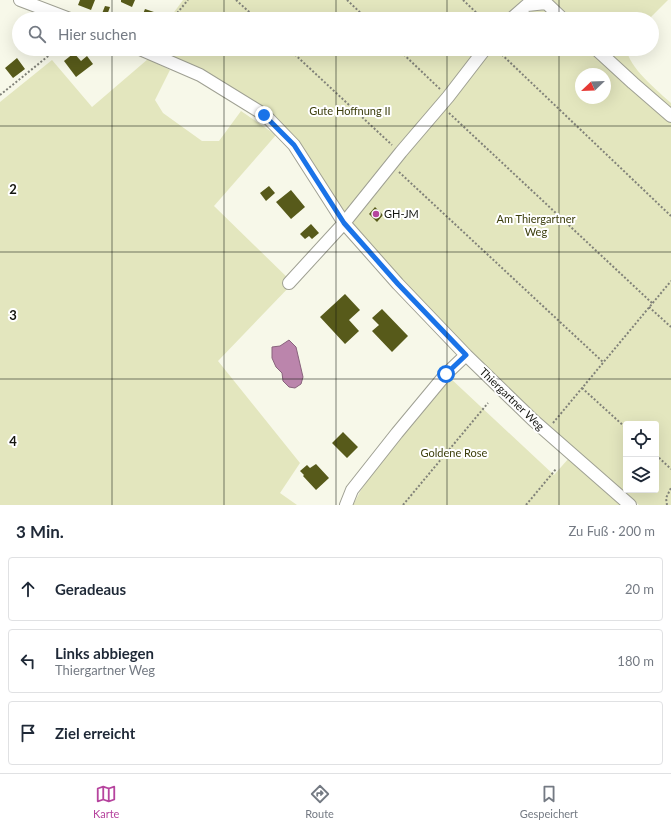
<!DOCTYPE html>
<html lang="de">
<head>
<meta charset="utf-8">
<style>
  body { margin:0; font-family:Lato,sans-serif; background:#f6f6f7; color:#1f2937 }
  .controls { position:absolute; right:12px; bottom:12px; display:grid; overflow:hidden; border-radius:4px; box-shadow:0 4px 16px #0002 }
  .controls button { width:36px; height:36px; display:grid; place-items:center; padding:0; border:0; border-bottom:1px solid #e0e1e3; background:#fff; color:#1f2937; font:20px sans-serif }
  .compass { position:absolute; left:575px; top:68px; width:36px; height:36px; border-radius:50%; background:#fff; box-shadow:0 4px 16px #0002; rotate:247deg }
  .stop { position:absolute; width:12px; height:12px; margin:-9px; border:3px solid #1a73e8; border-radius:50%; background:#fff }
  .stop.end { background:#1a73e8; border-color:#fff; box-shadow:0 1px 4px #0008 }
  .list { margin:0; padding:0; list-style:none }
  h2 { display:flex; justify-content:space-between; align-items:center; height:52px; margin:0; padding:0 16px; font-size:17px }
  h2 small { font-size:13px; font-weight:400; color:#747a83 }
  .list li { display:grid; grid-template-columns:26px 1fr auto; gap:12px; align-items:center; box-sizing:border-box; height:64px; margin:0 8px 8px; padding:0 8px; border:1px solid #e0e1e3; border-radius:4px }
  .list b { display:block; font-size:15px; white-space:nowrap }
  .list p { margin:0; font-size:13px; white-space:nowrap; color:#747a83 }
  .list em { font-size:13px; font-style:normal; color:#747a83 }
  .icon { flex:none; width:22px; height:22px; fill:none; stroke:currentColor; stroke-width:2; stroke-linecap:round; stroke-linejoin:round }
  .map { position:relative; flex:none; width:671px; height:505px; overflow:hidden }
  .search { position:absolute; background:#fff; box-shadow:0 4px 16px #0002; left:12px; right:12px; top:12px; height:44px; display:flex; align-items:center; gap:10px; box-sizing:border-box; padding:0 14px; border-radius:22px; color:#747a83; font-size:15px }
  .sheet { height:268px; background:#fff }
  nav { display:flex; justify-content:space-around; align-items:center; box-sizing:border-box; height:56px; border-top:1px solid #e0e1e3; background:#fff; font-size:11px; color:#747a83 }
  nav a { display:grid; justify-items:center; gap:2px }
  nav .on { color:#b6449e }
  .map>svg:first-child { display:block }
  .green { fill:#e3e6be; fill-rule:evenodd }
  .water { fill:#bb85ac; stroke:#89637d }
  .building { fill:#575a1a }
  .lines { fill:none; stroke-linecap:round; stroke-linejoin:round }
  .minor-casing { stroke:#9fa093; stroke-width:14 }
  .path { stroke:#818279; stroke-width:2; stroke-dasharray:2 2; stroke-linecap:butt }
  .minor { stroke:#fff; stroke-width:12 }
  .route { stroke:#1a73e8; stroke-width:5 }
  .grid { fill:none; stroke:#141510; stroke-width:1; stroke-opacity:0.55 }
  .poi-dot { fill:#b6449e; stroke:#fff; stroke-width:1.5 }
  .labels { text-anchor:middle; stroke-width:4; stroke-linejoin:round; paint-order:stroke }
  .park-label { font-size:11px; fill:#3c3e0c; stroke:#fff }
  .poi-label { font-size:11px; fill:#141510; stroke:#fff; text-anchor:start }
  .street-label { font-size:11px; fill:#141510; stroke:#fff }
  .grid-label { font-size:13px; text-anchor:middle; font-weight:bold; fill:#141510; stroke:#fff; stroke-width:4; stroke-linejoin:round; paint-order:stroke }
</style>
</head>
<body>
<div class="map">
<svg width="671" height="505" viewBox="0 0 671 505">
  <rect width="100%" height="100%" fill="#f7f8e9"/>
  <path class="green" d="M183,0H522L513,13L505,17L504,19H169Z
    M552,0H668L649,19H641V18L638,16L635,19H574Z
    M538,7L556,14L562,19H520Z
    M155,49H479L344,218L265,111L199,68Z
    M490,49H594L671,121V505H639L549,428L535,415L401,281L350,226ZM581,74H605V98H581ZM626,424H656V490H626Z
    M613,49H627C627,66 659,92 671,103V114L608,56Z
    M148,59L170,70L155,100L163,113L202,141H219L241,111L276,135L214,206L293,283L218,361L300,463L280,493L297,505H0V102L52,60L92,107Z
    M449,377L554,475L569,458L622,505H353L361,490L398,437Z"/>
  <path class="water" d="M289,340L296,347L303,377L301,384L295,388L289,387L283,381L282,373L276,367L272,358V347L280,346Z"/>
  <path class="building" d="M80,0H95L91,10L78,5Z
    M121,0H135L132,7L121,2Z
    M105,6L110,7L106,18L101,16Z
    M145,9L163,15L162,19H132L134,16L141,19Z
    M74,53L81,61L87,56L93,64L76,77L64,61Z
    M17,58L25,69L13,78L5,68Z
    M269,186L275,193L266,201L260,193Z
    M291,190L305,207L291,219L276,202Z
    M375,207L383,215L377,222L369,214Z
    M311,224L319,233L312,239L309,236L305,239L300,234Z
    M345,294L360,310L349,320L359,331L345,344L320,317Z
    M382,309L408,336L392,352L372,331L379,325L372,318Z
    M343,432L358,447L347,458L332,443Z
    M316,464L329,478L316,490L303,476L304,475L300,471L307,465L310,468Z"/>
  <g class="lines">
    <defs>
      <path id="minor" d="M20,0L70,19
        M511,19L527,5L546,3L563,19
        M140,49L200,75L265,115L294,145L344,223L398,284L466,355L533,420L630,505
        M596,49L633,83L671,116
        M289,283L344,223L401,152L448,97L485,49
        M346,505L352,490L397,433L446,374L466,355"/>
    </defs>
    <use href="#minor" class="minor-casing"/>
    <path class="path" d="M236,0L257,19
      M347,0L367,19
      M463,0L483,19
      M172,19L188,0
      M289,49L392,145
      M398,49L441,90
      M496,49L671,216
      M0,95L57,49
      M449,113L652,303
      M399,172L603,362
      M649,307L671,327
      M582,388L626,428
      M553,423L671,281
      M656,455L671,469
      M403,505L488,403
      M526,505L556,469
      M667,505L666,498L671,488"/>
    <use href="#minor" class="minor"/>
  </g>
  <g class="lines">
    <path class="route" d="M264,115L294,145L344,223L398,284L466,355L446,374"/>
  </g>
  <path class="grid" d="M112,0V19M224,0V19M336,0V19M447,0V19M559,0V19M112,49V505M224,49V505M336,49V505M447,49V505M559,49V505M0,126H671M0,252H671M0,379H671"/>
  <circle class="poi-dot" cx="376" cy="214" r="4"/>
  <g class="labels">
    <g class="park-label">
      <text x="350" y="115">Gute Hoffnung II</text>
      <text x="536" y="223">Am Thiergartner<tspan x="536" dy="13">Weg</tspan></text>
      <text x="454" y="457">Goldene Rose</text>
    </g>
    <g class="poi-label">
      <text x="384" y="218">GH-JM</text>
    </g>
    <g class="street-label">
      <text transform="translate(512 399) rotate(44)" y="4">Thiergartner Weg</text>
    </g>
  </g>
  <g class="grid-label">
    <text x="13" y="194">2</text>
    <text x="13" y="320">3</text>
    <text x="13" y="446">4</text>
  </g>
</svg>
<div class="controls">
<button><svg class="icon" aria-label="locate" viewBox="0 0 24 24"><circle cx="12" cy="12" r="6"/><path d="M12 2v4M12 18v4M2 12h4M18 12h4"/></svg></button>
<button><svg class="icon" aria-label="layers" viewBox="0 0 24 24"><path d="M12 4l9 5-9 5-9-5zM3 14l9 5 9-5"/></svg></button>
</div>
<svg class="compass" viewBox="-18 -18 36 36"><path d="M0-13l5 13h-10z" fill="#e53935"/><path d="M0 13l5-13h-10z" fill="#747a83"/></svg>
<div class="stop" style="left:446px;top:374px"></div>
<div class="stop end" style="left:264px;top:115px"></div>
<div class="search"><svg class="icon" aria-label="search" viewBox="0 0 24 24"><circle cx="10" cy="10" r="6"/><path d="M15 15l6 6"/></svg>Hier suchen</div>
</div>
<section class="sheet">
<h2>3 Min.<small>Zu Fuß · 200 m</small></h2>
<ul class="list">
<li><svg class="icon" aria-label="ahead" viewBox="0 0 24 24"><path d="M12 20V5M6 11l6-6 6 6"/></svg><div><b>Geradeaus</b></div><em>20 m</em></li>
<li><svg class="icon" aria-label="left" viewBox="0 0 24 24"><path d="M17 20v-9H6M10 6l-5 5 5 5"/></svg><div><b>Links abbiegen</b><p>Thiergartner Weg</p></div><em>180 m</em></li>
<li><svg class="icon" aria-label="arrive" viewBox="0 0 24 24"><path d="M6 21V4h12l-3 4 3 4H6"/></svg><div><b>Ziel erreicht</b></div></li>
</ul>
</section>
<nav>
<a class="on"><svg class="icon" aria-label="map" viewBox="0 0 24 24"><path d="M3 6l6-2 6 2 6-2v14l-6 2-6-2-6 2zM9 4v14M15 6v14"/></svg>Karte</a>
<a><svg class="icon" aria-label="directions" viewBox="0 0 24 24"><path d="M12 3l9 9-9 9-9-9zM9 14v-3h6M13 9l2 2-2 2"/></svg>Route</a>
<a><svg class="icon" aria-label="saved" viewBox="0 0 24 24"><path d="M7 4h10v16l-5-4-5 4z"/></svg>Gespeichert</a>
</nav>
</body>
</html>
